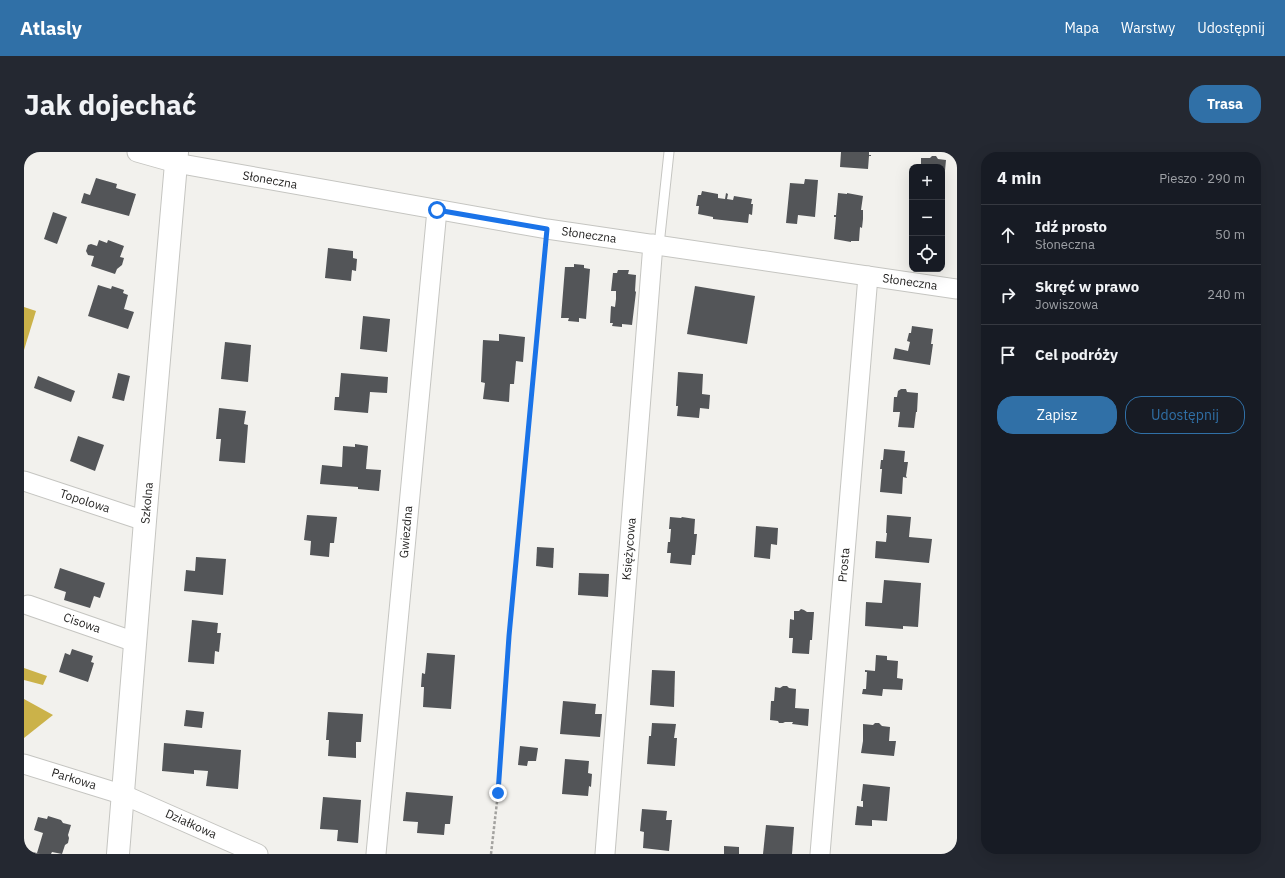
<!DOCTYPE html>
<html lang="pl">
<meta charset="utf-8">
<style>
body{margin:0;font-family:"IBM Plex Sans",sans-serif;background:#242831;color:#f1f3f6}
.controls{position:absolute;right:12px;top:12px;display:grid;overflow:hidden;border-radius:8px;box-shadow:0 4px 16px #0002}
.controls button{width:36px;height:36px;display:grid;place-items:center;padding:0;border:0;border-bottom:1px solid #363941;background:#171b24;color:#f1f3f6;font:20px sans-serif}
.stop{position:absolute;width:12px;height:12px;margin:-9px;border:3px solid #1a73e8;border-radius:50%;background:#fff}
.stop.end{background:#1a73e8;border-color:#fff;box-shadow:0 1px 4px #0008}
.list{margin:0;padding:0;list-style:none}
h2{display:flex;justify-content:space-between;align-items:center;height:52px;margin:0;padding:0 16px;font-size:17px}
h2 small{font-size:13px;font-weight:400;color:#9ea1a6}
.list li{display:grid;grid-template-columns:26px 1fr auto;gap:12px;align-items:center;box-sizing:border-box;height:60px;padding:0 16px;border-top:1px solid #363941}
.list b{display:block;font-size:15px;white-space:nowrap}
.list p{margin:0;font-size:13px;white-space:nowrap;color:#9ea1a6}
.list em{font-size:13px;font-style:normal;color:#9ea1a6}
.actions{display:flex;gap:8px;padding:12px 16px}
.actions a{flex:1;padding:9px 0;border:1px solid #3070a7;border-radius:16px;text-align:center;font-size:14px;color:#3070a7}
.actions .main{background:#3070a7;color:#fff}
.icon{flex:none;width:22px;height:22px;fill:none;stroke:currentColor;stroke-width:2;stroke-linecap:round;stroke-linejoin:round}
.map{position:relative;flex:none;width:933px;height:702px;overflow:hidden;border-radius:16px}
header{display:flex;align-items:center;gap:24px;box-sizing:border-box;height:56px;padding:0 20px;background:#3070a7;color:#fff}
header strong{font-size:19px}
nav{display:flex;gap:22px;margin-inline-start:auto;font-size:14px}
.intro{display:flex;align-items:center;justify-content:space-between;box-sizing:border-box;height:96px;padding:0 24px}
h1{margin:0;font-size:28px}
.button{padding:10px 18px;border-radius:16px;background:#3070a7;color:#fff;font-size:14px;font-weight:700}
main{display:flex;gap:24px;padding:0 24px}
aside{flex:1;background:#171b24;border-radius:16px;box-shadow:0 4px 16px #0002}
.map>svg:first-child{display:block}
.forest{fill:#cbb249}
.building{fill:#535558}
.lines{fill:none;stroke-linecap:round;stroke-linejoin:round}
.lane-casing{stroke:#c5c5c1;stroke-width:11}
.street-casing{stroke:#c5c5c1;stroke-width:21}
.secondary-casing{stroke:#c5c5c1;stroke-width:24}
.path{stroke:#a3a29f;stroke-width:2.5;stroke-dasharray:3 2;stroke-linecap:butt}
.lane{stroke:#fff;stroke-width:9}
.street{stroke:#fff;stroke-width:19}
.secondary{stroke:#fff;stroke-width:22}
.route{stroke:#1a73e8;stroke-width:5}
.labels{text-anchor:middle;stroke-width:4;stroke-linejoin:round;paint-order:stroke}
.street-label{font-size:12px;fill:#272625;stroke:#fff}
</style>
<header>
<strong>Atlasly</strong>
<nav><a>Mapa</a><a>Warstwy</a><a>Udostępnij</a></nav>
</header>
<div class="intro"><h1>Jak dojechać</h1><a class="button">Trasa</a></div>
<main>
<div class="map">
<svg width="933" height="702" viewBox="0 0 933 702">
<rect width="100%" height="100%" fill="#f2f1ed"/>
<!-- forest -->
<g class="forest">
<polygon points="0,155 12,159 0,198"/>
<polygon points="0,516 23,524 19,533 0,528"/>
<polygon points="0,547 29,563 0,586"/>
</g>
<!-- building -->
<g class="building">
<polygon points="817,0 845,0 845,3 847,3 847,4 845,4 844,17 816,15"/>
<polygon points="908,4 912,4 914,7 922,8 919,40 918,40 918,15 897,15 897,6 906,6"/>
<polygon points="72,26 93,32 92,36 112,42 105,64 57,51 60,41 66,43"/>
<polygon points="781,27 794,28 791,65 774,63 773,72 762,71 766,31 780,32"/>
<polygon points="678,39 694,42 694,46 701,47 702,41 704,42 703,47 709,48 710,44 728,47 727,52 729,52 728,63 725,62 724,71 689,67 689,65 674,62 675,54 672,54 674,43 677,43"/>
<polygon points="814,41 823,42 823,41 839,44 837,58 839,58 839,67 838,76 836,75 835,89 827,89 827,90 810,87 812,65 810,65 810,63 812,63"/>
<polygon points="29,60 43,65 33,92 20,87"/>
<polygon points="75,88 83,91 84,88 100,94 96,105 100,106 98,113 93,117 91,122 67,114 70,104 64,103 62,99 64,93 67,92 73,94"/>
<polygon points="304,96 329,99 329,106 333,107 332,119 328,118 327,129 301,126"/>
<polygon points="550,112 560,113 560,116 566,117 562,167 555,166 555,170 544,169 545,166 537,166 541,115 550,115"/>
<polygon points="594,118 605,118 604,122 612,123 611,139 612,140 608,173 598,172 598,175 588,174 589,171 586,171 587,154 591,155 592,147 592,139 587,139 589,121 593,121"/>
<polygon points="74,133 87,137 88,134 100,138 99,141 104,143 100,157 110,160 104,177 64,164"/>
<polygon points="671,134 731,144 723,192 663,182"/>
<polygon points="339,164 366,167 363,200 336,197"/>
<polygon points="888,174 909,177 907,192 909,192 906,213 869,207 871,196 884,199 886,190 883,189 885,181 887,181"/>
<polygon points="475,182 501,185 499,210 492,209 490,232 486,232 485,250 459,247 461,231 457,230 459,188 475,189"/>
<polygon points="201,190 227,193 224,230 197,227"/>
<polygon points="654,220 679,222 678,242 686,243 685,257 676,256 675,266 653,264 654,254 652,254"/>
<polygon points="94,221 106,224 100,249 88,246"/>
<polygon points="317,221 364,225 363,241 346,240 344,261 310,258 311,245 315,245"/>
<polygon points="14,224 51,239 47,250 10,236"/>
<polygon points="877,237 882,237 883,240 894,241 893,260 892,260 890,276 874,275 876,260 869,260 870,245 873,245 874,239"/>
<polygon points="195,256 222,259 220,272 224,273 221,311 195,309 197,287 192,287"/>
<polygon points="54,284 80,293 71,319 46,309"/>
<polygon points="331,292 344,294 342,317 357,318 355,339 334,337 334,335 296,332 298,313 318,315 319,294 331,295"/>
<polygon points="860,297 881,299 880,310 884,310 882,324 883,326 879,325 878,342 856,340 858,317 856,317 857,308 859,308"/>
<polygon points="283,363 313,365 310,391 306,391 305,405 286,403 287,389 280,388"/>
<polygon points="863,363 887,365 885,385 908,387 905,411 851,406 852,389 862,390 863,381 862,381"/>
<polygon points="646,365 657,366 658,365 671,367 670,382 673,382 671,403 668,403 667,413 646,411 647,401 643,401 644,390 646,390 647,377 645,377"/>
<polygon points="732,374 754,376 753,393 747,392 746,407 730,405"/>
<polygon points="513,395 530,396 529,416 512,414"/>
<polygon points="172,405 202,407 199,443 160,439 162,418 171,419"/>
<polygon points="36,416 81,431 76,446 70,444 66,456 40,448 42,440 30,436"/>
<polygon points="555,421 585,422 584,445 554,443"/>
<polygon points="860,428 897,431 894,475 879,474 879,477 841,474 842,450 858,451"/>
<polygon points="777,457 780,458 783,460 790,460 788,488 786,488 785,502 768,501 769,486 765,486 766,467 770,468 770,459 775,459"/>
<polygon points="168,468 194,471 193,481 197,481 195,500 191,499 190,512 164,510"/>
<polygon points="48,497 69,504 67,510 70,511 64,530 35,520 41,501 46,503"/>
<polygon points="403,501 431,503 427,557 399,555 400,535 397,535 398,521 401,522"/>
<polygon points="852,503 863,504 863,508 874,509 873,526 879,527 878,538 859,537 858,544 838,542 839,537 842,537 843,520 841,520 841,518 851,519"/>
<polygon points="628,518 651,519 650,555 626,553"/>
<polygon points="759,534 763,534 765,536 772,537 771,556 785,557 784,574 768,572 769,570 761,570 759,571 755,571 754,569 746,568 747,549 750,549 751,535 756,536"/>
<polygon points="539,549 572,552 571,562 578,562 576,585 536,582"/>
<polygon points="162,558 180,560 178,576 160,574"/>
<polygon points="304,560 339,562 337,590 332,590 332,606 304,604 305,588 302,588"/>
<polygon points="628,571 652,572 650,586 653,586 651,614 623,612 625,584 627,584"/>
<polygon points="851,571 855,571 858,574 866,575 865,589 872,589 870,604 837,601 839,589 839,572 849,573"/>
<polygon points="140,591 217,598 214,637 182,634 184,619 170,618 170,622 138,619"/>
<polygon points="496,594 514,596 512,609 504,609 503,614 494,613"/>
<polygon points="541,607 565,609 564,621 568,622 567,635 565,634 564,644 538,642"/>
<polygon points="839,632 866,635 863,669 848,668 848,674 831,673 833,654 839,655 839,649 837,649"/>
<polygon points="382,640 429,644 426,672 421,672 420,683 393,681 394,670 379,669"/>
<polygon points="299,645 337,648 334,691 313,689 314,678 296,677"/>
<polygon points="618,657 643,659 642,668 648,668 645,699 619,696 620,680 616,679"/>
<polygon points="24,664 37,668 39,671 47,673 44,683 45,686 44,691 41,693 38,702 28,700 27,702 7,702 8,700 13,701 19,681 10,678 14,665 23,667"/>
<polygon points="742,673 770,675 768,702 739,702"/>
<polygon points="700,694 715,695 715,702 700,702"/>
</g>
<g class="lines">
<!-- lane casing -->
<g class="lane-casing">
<polyline id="lane" points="635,93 645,0"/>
</g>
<!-- street casing -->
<g class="street-casing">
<g id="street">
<polyline points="113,0 152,11 523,77 933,137"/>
<polyline points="0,329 121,369"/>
<polyline points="4,453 111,490"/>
<polyline points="0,612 100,643 234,702"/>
<polyline points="352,702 413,58"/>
<polyline points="581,702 629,92"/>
<polyline points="796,702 844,124"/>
</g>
</g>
<!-- secondary casing -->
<g class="secondary-casing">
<polyline id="secondary" points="94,702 121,369 153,0"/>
</g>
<!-- path -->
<polyline class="path" points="467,702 474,641 485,484 521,93"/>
<!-- lane -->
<use href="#lane" class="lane"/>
<!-- street -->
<use href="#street" class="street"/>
<!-- secondary -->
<use href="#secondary" class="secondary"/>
</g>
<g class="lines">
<!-- route -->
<polyline class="route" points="413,58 523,77 485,484 474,641"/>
</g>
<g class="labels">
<!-- street labels -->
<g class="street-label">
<text transform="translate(246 28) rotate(10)" y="4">Słoneczna</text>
<text transform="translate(565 83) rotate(8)" y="4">Słoneczna</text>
<text transform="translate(886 130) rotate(8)" y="4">Słoneczna</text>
<text transform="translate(61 349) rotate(18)" y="4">Topolowa</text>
<text transform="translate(123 351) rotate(-85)" y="4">Szkolna</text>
<text transform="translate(382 380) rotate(-85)" y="4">Gwiezdna</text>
<text transform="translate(605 397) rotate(-85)" y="4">Księżycowa</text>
<text transform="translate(820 413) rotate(-85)" y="4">Prosta</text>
<text transform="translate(58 471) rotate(19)" y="4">Cisowa</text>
<text transform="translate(50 627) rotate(17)" y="4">Parkowa</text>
<text transform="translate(167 672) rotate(24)" y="4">Działkowa</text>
</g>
</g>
</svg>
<div class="controls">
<button>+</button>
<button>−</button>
<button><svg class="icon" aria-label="locate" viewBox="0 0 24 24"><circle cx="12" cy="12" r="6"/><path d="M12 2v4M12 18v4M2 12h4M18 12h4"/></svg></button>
</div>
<div class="stop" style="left:413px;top:58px"></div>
<div class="stop end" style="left:474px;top:641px"></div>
</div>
<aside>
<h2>4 min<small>Pieszo · 290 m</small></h2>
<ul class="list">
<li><svg class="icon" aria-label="ahead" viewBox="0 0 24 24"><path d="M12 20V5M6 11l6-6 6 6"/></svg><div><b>Idź prosto</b><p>Słoneczna</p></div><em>50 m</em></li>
<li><svg class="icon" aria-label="right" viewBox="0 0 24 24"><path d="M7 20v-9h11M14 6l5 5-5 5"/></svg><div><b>Skręć w prawo</b><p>Jowiszowa</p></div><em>240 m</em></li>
<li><svg class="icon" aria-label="arrive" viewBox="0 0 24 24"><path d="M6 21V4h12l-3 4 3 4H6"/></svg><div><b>Cel podróży</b></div></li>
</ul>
<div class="actions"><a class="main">Zapisz</a><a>Udostępnij</a></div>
</aside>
</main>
